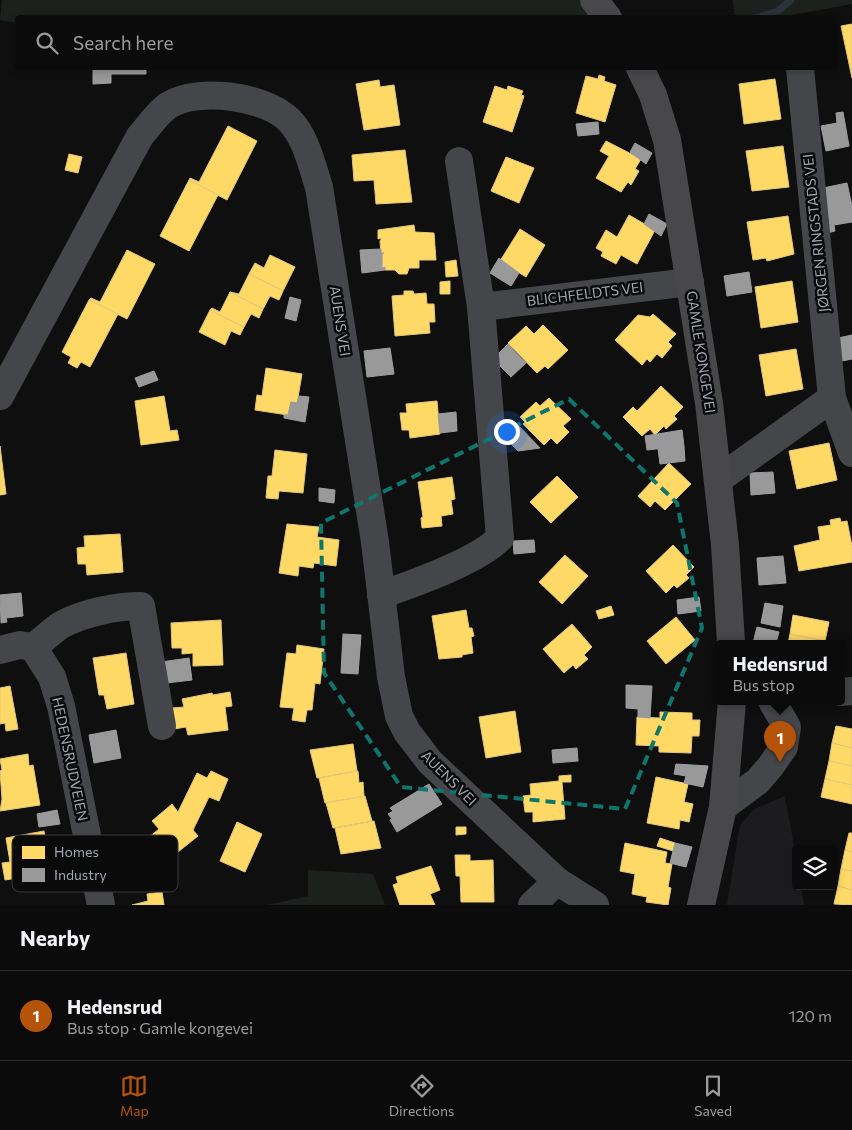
<!DOCTYPE html>
<meta charset="utf-8">
<style>
body{margin:0;font-family:Commissioner,sans-serif;background:#19191a;color:#f1f3f6}
.controls{position:absolute;right:15px;bottom:15px;display:grid;overflow:hidden;border-radius:5px;box-shadow:0 2px 8px #0003}
.controls button{width:45px;height:45px;display:grid;place-items:center;padding:0;border:0;border-bottom:1px solid #2b2b2d;background:#0b0b0c;color:#f1f3f6;font:25px sans-serif}
.you{position:absolute;left:506px;top:431px;width:18px;height:18px;margin:-12px;border:4px solid #fff;border-radius:50%;background:#1a73e8;box-shadow:0 0 0 8px #1a73e833}
.badge{display:grid;place-items:center;width:32px;height:32px;border-radius:50%;background:#b45309;color:#fff;font-size:16px;font-weight:700}
.pin{position:absolute;translate:-50% -41px;filter:drop-shadow(0 1px 2px #0008)}
.pin::after{content:'';position:absolute;top:26px;width:18px;height:15px;background:inherit;clip-path:polygon(0 0,100% 0,50% 100%)}
.popup{position:absolute;left:715px;top:640px;width:130px;height:65px;box-sizing:border-box;display:grid;place-content:center;border-radius:5px;background:#0b0b0c;filter:drop-shadow(0 1px 4px #0005);font-size:16px;white-space:nowrap;color:#9a9b9d}
.popup b{font-size:19px;color:#f1f3f6}
.popup::after{content:'';position:absolute;left:50%;top:100%;margin-left:-10px;border:10px solid transparent;border-top-color:#0b0b0c}
.list{margin:0;padding:0;list-style:none}
h2{display:flex;justify-content:space-between;align-items:center;height:65px;margin:0;padding:0 20px;font-size:21px}
h2 small{font-size:16px;font-weight:400;color:#9a9b9d}
.list li{display:grid;grid-template-columns:32px 1fr auto;gap:15px;align-items:center;box-sizing:border-box;height:90px;padding:0 20px;border-top:1px solid #2b2b2d}
.list b{display:block;font-size:19px;white-space:nowrap}
.list p{margin:0;font-size:16px;white-space:nowrap;color:#9a9b9d}
.list em{font-size:16px;font-style:normal;color:#9a9b9d}
.icon{flex:none;width:28px;height:28px;fill:none;stroke:currentColor;stroke-width:2;stroke-linecap:round;stroke-linejoin:round}
.map{position:relative;flex:none;width:852px;height:905px;overflow:hidden}
.search{position:absolute;background:#0b0b0c;box-shadow:0 2px 8px #0003;left:15px;right:15px;top:15px;height:55px;display:flex;align-items:center;gap:12px;box-sizing:border-box;padding:0 18px;border-radius:5px;color:#9a9b9d;font-size:19px}
.sheet{height:155px;background:#0b0b0c}
nav{display:flex;justify-content:space-around;align-items:center;box-sizing:border-box;height:70px;border-top:1px solid #2b2b2d;background:#0b0b0c;font-size:14px;color:#9a9b9d}
nav a{display:grid;justify-items:center;gap:2px}
nav .on{color:#b45309}
.map>svg:first-child{display:block}
.built{fill:#1c1c1e}
.green{fill:#1c211d}
.homes{fill:#ffd966;stroke:#e3c97c}
.industry{fill:#999;stroke:#9b9da0}
.lines{fill:none;stroke-linecap:round;stroke-linejoin:round}
.stream{stroke:#2b3238;stroke-width:7}
.minor{stroke:#454649;stroke-width:28}
.major{stroke:#48484b;stroke-width:28}
.marked{fill:none;stroke:#0f766e;stroke-width:4;stroke-dasharray:10 6;stroke-linejoin:round}
.labels{text-anchor:middle;stroke-width:5;stroke-linejoin:round;paint-order:stroke}
.street-label{font-size:14px;fill:#a1a5b0;stroke:#0a0a0b}
.key{fill:#0a0a0b;stroke:#37383d;stroke-width:1}
.key-label{font-size:14px;fill:#a1a5b0}
</style>
<div class="map">
<svg width="852" height="905" viewBox="0 0 852 905">
<rect width="100%" height="100%" fill="#0f0f10"/>
<!-- built -->
<polygon class="built" points="785,796 796,857 796,886 801,886 804,905 727,905 740,825 754,809"/>
<!-- green -->
<g class="green">
<polygon points="2,0 584,0 595,17 18,18 17,23 0,20"/>
<polygon points="733,0 852,0 852,4 781,17 735,18"/>
<polygon points="308,870 373,874 385,905 267,905 308,896"/>
</g>
<!-- homes -->
<g class="homes">
<polygon points="852,24 852,78 841,26"/>
<polygon points="599,75 605,77 604,81 616,85 605,122 576,113 586,76 598,79"/>
<polygon points="775,79 781,119 744,124 739,84"/>
<polygon points="379,80 380,87 394,85 400,125 364,130 356,84"/>
<polygon points="495,86 507,90 508,86 523,91 521,95 524,96 512,132 483,122"/>
<polygon points="228,126 257,141 227,200 189,180 190,178 199,182"/>
<polygon points="606,141 641,159 635,169 639,171 631,185 628,182 621,192 596,178 609,156 600,151"/>
<polygon points="783,146 789,187 752,191 746,151"/>
<polygon points="405,150 412,202 376,204 374,180 354,181 352,155"/>
<polygon points="69,154 82,157 78,173 65,170"/>
<polygon points="506,157 534,168 519,203 491,191"/>
<polygon points="189,180 218,195 189,251 160,236"/>
<polygon points="629,215 655,230 637,264 621,255 616,264 601,256 603,252 596,248 606,230 617,237"/>
<polygon points="788,216 794,254 767,261 766,258 753,260 747,222"/>
<polygon points="414,225 415,232 434,233 436,260 419,260 419,268 409,268 407,274 399,274 395,270 385,270 385,267 382,268 382,255 384,253 381,253 380,241 382,238 378,239 378,230"/>
<polygon points="520,229 545,245 526,277 500,261"/>
<polygon points="127,250 155,264 127,319 89,300 91,298 100,302"/>
<polygon points="270,255 295,267 283,291 249,274 255,263 264,268"/>
<polygon points="456,260 458,276 446,277 445,262"/>
<polygon points="249,274 283,291 279,300 270,296 263,309 230,292 239,294"/>
<polygon points="450,281 450,294 440,294 440,282"/>
<polygon points="792,281 798,322 761,328 755,287"/>
<polygon points="404,291 413,291 414,294 426,293 427,304 434,304 435,322 429,322 430,333 395,336 392,296 404,295"/>
<polygon points="230,292 263,309 259,318 251,314 244,327 210,310 212,308 220,312"/>
<polygon points="89,300 118,314 90,367 81,362 77,368 68,363 71,357 62,352"/>
<polygon points="210,310 244,327 240,335 231,331 225,345 199,332"/>
<polygon points="653,314 676,334 668,342 672,346 662,358 657,354 650,362 647,359 642,365 615,340 638,315 650,317"/>
<polygon points="543,325 568,350 548,369 545,366 537,373 508,343 526,326 534,334"/>
<polygon points="796,349 803,389 766,396 759,355"/>
<polygon points="266,368 302,374 297,403 291,402 288,415 255,410 257,395 262,396"/>
<polygon points="661,386 683,407 674,416 677,419 666,429 664,426 655,435 650,429 642,436 623,417 633,407 637,411"/>
<polygon points="164,396 170,431 177,430 179,440 141,445 135,401"/>
<polygon points="549,398 571,419 563,426 569,432 557,444 551,438 544,445 523,424 525,422 520,417 536,402 540,406"/>
<polygon points="437,401 440,434 410,438 409,430 402,430 400,413 407,413 406,404"/>
<polygon points="829,443 837,480 797,489 789,451"/>
<polygon points="0,446 6,494 0,495"/>
<polygon points="275,450 307,454 303,493 279,491 278,499 266,498 268,476 272,476"/>
<polygon points="669,463 691,484 665,510 655,501 650,507 638,496"/>
<polygon points="557,476 578,497 551,523 530,502"/>
<polygon points="452,477 455,499 451,500 453,514 441,516 442,526 422,528 421,518 423,517 418,482"/>
<polygon points="840,518 841,522 847,521 852,546 852,562 799,571 794,546 820,540 818,527 831,525 830,520"/>
<polygon points="287,524 319,527 317,537 339,540 336,566 314,563 313,568 299,566 298,576 279,573"/>
<polygon points="120,534 123,572 87,575 86,564 78,564 77,548 85,547 84,536"/>
<polygon points="673,545 694,567 686,575 689,578 677,588 674,585 666,593 646,571"/>
<polygon points="565,555 588,576 562,604 539,582"/>
<polygon points="611,606 614,615 599,619 596,611"/>
<polygon points="466,610 469,628 472,628 474,636 471,637 473,653 462,655 462,657 439,659 432,616"/>
<polygon points="793,615 829,622 825,641 790,634"/>
<polygon points="676,617 695,640 666,664 647,641"/>
<polygon points="221,620 223,665 193,666 193,653 182,654 182,648 172,648 171,623"/>
<polygon points="572,624 592,647 584,655 588,659 576,669 573,665 564,673 543,649"/>
<polygon points="790,634 825,641 824,643 788,643"/>
<polygon points="297,645 324,649 320,684 315,683 312,710 307,710 305,722 292,720 294,708 280,707 287,653 296,654"/>
<polygon points="126,653 134,704 107,709 104,695 99,695 93,658"/>
<polygon points="10,686 18,729 6,731 5,723 0,724 0,688"/>
<polygon points="230,692 232,706 225,707 228,730 188,735 186,727 168,730 172,708 184,707 182,699 212,693 213,695"/>
<polygon points="515,711 521,752 486,758 479,717"/>
<polygon points="660,712 692,713 692,720 700,720 699,736 692,736 691,753 659,752 659,746 636,745 637,717 660,718"/>
<polygon points="836,726 852,729 852,748 832,743"/>
<polygon points="832,743 852,748 852,766 829,761"/>
<polygon points="353,744 357,771 317,778 310,750"/>
<polygon points="28,754 29,766 33,765 40,805 0,811 2,799 0,771 2,770 0,759"/>
<polygon points="829,761 852,766 852,785 825,779"/>
<polygon points="211,771 228,779 219,801 209,797 193,830 198,836 178,852 172,844 155,858 142,843 159,829 152,821 172,804 178,812 197,773 207,778"/>
<polygon points="358,771 359,783 363,782 364,796 325,803 319,778"/>
<polygon points="571,775 571,782 562,782 565,819 533,822 533,812 525,812 523,796 531,795 530,784 559,781 559,776"/>
<polygon points="656,777 688,784 684,802 693,804 689,822 680,820 679,829 647,823"/>
<polygon points="825,779 852,785 852,804 821,797"/>
<polygon points="365,796 372,821 333,828 326,803"/>
<polygon points="374,821 381,848 341,854 335,828"/>
<polygon points="237,822 262,834 245,872 220,861"/>
<polygon points="456,827 466,827 466,834 456,835"/>
<polygon points="44,831 50,873 5,880 2,863 10,862 6,838"/>
<polygon points="849,833 852,833 852,852 845,850"/>
<polygon points="660,838 675,843 673,851 657,846"/>
<polygon points="625,843 667,852 665,863 672,864 668,887 671,888 668,905 646,902 647,897 632,894 635,874 620,871"/>
<polygon points="845,850 852,852 852,871 841,869"/>
<polygon points="455,855 470,855 470,861 493,860 494,902 461,902 460,876 456,876"/>
<polygon points="431,866 440,890 430,894 435,905 400,905 393,885 398,883 396,877"/>
<polygon points="841,869 852,871 852,890 838,886"/>
<polygon points="838,886 852,890 852,905 834,904"/>
<polygon points="162,892 164,905 132,905 148,901 147,894"/>
</g>
<!-- industry -->
<g class="industry">
<polygon points="93,68 146,68 146,74 111,74 111,83 93,84"/>
<polygon points="843,112 849,146 826,151 821,126 837,123 836,113"/>
<polygon points="598,122 599,134 578,136 576,124"/>
<polygon points="635,143 652,153 646,164 630,152"/>
<polygon points="847,183 852,206 852,222 834,225 835,231 827,233 826,227 830,226 823,188"/>
<polygon points="649,214 667,224 661,236 644,224"/>
<polygon points="381,249 381,253 384,253 382,255 382,268 385,267 385,270 362,273 360,250"/>
<polygon points="499,258 519,273 511,286 490,273"/>
<polygon points="749,272 752,292 727,296 724,276"/>
<polygon points="290,297 301,300 296,321 285,318"/>
<polygon points="852,335 852,359 842,361 838,338"/>
<polygon points="508,344 526,363 511,377 493,359"/>
<polygon points="390,348 394,374 367,377 364,351"/>
<polygon points="154,371 158,380 139,387 135,378"/>
<polygon points="299,396 309,397 305,422 284,418 284,415 288,415 291,402 297,403"/>
<polygon points="456,412 457,431 440,433 438,414"/>
<polygon points="518,425 540,448 518,451 505,438"/>
<polygon points="682,430 684,446 647,450 645,436"/>
<polygon points="680,446 684,446 685,461 660,464 658,449"/>
<polygon points="773,472 775,493 751,495 750,473"/>
<polygon points="319,488 335,490 334,503 319,501"/>
<polygon points="534,540 535,552 514,554 513,541"/>
<polygon points="783,556 786,583 759,585 757,558"/>
<polygon points="21,593 23,616 6,618 7,622 1,623 0,595"/>
<polygon points="699,597 701,611 678,614 677,600"/>
<polygon points="765,603 783,606 780,627 761,623"/>
<polygon points="757,627 779,632 776,643 753,643"/>
<polygon points="343,634 361,635 358,674 341,673"/>
<polygon points="189,658 192,680 158,684 154,663"/>
<polygon points="626,685 652,686 650,718 638,717 638,709 626,708"/>
<polygon points="116,730 121,758 94,763 89,735"/>
<polygon points="577,748 578,761 553,763 552,750"/>
<polygon points="676,764 708,766 703,787 684,783 686,776 674,774"/>
<polygon points="429,784 442,804 397,832 390,820 392,819 388,814 393,811 390,808"/>
<polygon points="57,810 60,824 39,827 37,814"/>
<polygon points="675,843 692,847 686,867 670,863"/>
</g>
<g class="lines">
<!-- stream -->
<polyline class="stream" points="755,18 778,11 791,0"/>
<!-- minor -->
<g class="minor">
<polyline points="481,307 690,282"/>
<path d="M 0,396 L 140,136 C 149,126 159,111 169,105 C 199,87 265,96 289,120 C 306,137 312,166 319,187 L 375,542 L 391,677 L 399,716 L 407,732 L 430,762 L 557,881 L 595,905"/>
<polyline points="832,398 852,453"/>
<polyline points="719,479 832,398 800,68"/>
<path d="M 381,595 C 413,584 478,561 500,538 L 481,307 L 459,161"/>
<polyline points="33,647 52,677 61,706 101,905"/>
<path d="M 33,647 C 43,640 52,631 61,625 C 83,613 116,606 141,606 L 162,726"/>
<polyline points="0,650 20,645 33,647"/>
<polyline points="841,692 852,691"/>
<polyline points="723,807 758,781 770,767 784,747 787,727 772,701"/>
<polyline points="532,905 557,881"/>
</g>
<!-- major -->
<g class="major">
<polyline points="594,0 608,18"/>
<polyline points="640,68 653,95 667,140 709,403 725,545 731,643"/>
<polyline points="701,905 723,807 732,701"/>
</g>
</g>
<!-- marked area -->
<path class="marked" d="M 569,399 L 677,503 L 702,628 L 625,809 L 401,787 L 324,673 L 321,523 Z"/>
<g class="labels">
<!-- street labels -->
<g class="street-label">
<text transform="translate(816 233) rotate(-96)" y="5">JØRGEN RINGSTADS VEI</text>
<text transform="translate(585 294) rotate(-7)" y="5">BLICHFELDTS VEI</text>
<text transform="translate(340 321) rotate(81)" y="5">AUENS VEI</text>
<text transform="translate(701 352) rotate(81)" y="5">GAMLE KONGEVEI</text>
<text transform="translate(70 759) rotate(78)" y="5">HEDENSRUDVEIEN</text>
<text transform="translate(449 778) rotate(45)" y="5">AUENS VEI</text>
</g>
</g>
<!-- legend -->
<rect x="12" y="835" width="166" height="57" rx="8" class="key"/>
<rect x="22" y="846" width="23" height="13" fill="#ffd966"/>
<rect x="22" y="868" width="23" height="14" fill="#999"/>
<g class="key-label">
<text x="54" y="857">Homes</text>
<text x="54" y="880">Industry</text>
</g>
</svg>
<div class="controls">
<button><svg class="icon" aria-label="layers" viewBox="0 0 24 24"><path d="M12 4l9 5-9 5-9-5zM3 14l9 5 9-5"/></svg></button>
</div>
<div class="you"></div>
<div class="pin badge" style="left:780px;top:762px">1</div>
<div class="popup"><b>Hedensrud</b>Bus stop</div>
<div class="search"><svg class="icon" aria-label="search" viewBox="0 0 24 24"><circle cx="10" cy="10" r="6"/><path d="M15 15l6 6"/></svg>Search here</div>
</div>
<section class="sheet">
<h2>Nearby<small></small></h2>
<ul class="list">
<li><span class="badge">1</span><div><b>Hedensrud</b><p>Bus stop · Gamle kongevei</p></div><em>120 m</em></li>
</ul>
</section>
<nav>
<a class="on"><svg class="icon" aria-label="map" viewBox="0 0 24 24"><path d="M3 6l6-2 6 2 6-2v14l-6 2-6-2-6 2zM9 4v14M15 6v14"/></svg>Map</a>
<a><svg class="icon" aria-label="directions" viewBox="0 0 24 24"><path d="M12 3l9 9-9 9-9-9zM9 14v-3h6M13 9l2 2-2 2"/></svg>Directions</a>
<a><svg class="icon" aria-label="saved" viewBox="0 0 24 24"><path d="M7 4h10v16l-5-4-5 4z"/></svg>Saved</a>
</nav>
